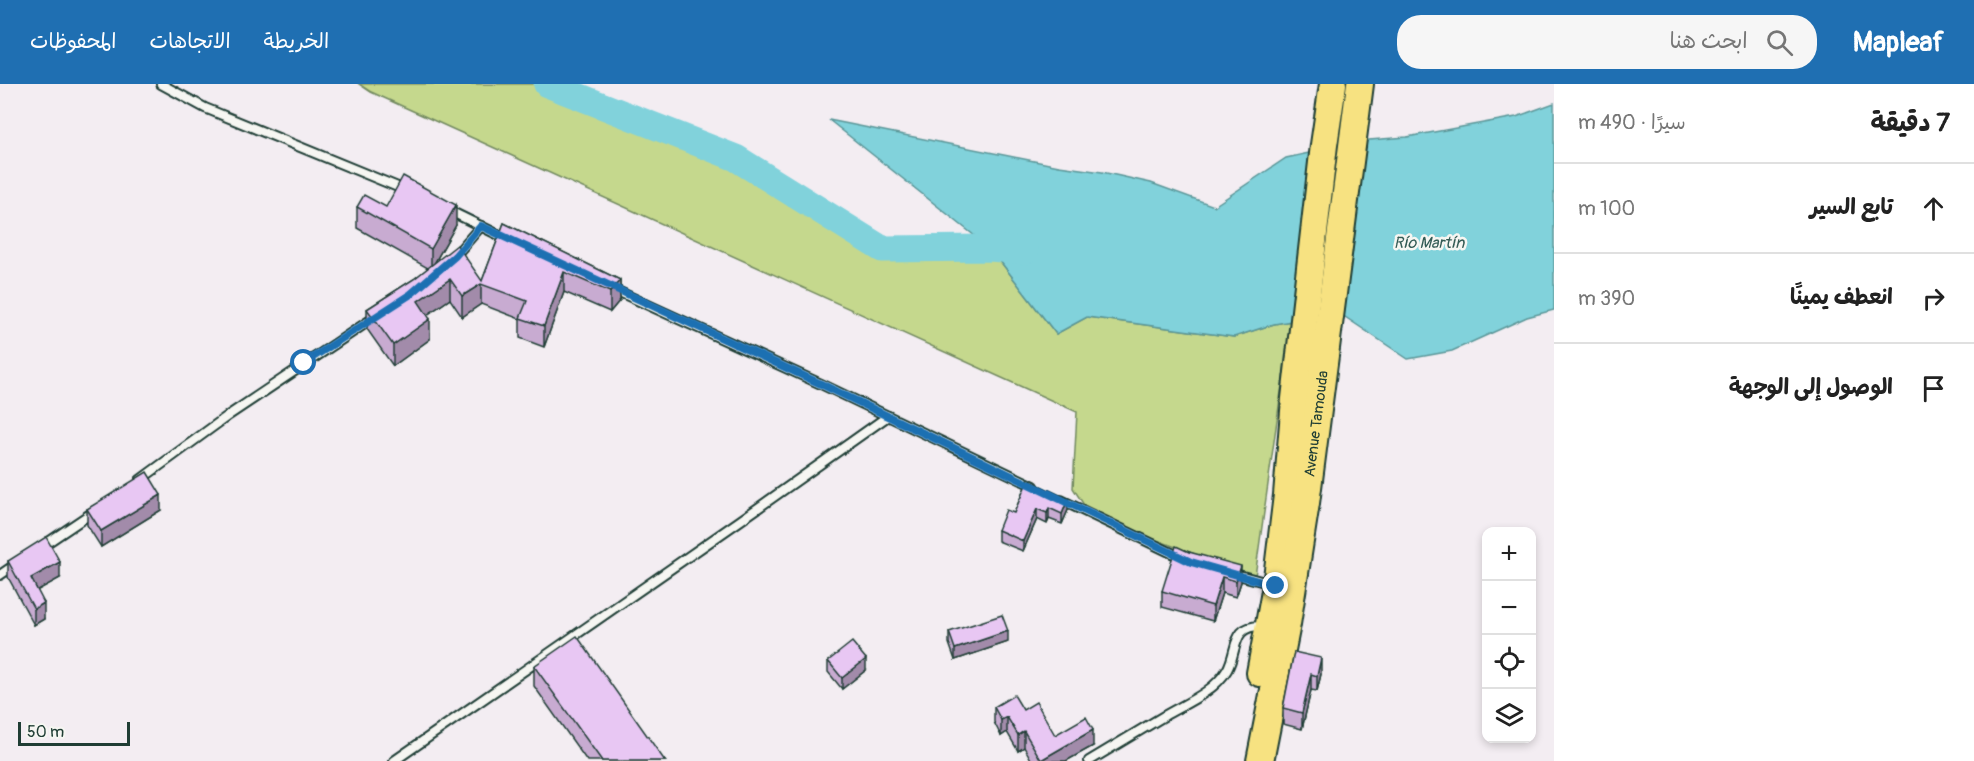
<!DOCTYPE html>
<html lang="ar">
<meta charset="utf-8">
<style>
body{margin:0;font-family:Pangolin,"Playpen Sans Arabic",sans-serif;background:#f6f6f6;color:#222;direction:rtl}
.controls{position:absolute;right:18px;bottom:18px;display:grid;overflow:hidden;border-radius:12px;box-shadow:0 3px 9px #0003}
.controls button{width:54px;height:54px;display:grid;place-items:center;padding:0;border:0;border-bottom:2px solid #e0e0e0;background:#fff;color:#222;font:30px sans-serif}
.scale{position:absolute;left:18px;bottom:15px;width:112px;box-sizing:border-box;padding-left:6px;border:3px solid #1f3d34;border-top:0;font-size:16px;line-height:21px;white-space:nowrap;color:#1f3d34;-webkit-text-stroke:4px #f6f6f2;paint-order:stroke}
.stop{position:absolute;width:18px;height:18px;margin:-14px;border:4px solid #1f6fb2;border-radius:50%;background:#fff}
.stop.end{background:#1f6fb2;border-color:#fff;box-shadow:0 2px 6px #0008}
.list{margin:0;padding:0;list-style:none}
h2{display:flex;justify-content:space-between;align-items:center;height:78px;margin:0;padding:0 24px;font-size:26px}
h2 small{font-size:20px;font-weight:400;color:#767676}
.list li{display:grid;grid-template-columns:39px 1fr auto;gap:18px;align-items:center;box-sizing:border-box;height:90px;padding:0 24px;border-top:2px solid #e0e0e0}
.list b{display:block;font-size:22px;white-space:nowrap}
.list em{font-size:20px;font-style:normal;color:#767676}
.icon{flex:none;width:33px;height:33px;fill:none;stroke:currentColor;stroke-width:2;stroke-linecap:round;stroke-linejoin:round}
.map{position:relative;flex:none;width:1554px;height:677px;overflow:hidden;direction:ltr}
header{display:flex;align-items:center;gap:36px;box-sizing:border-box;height:84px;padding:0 30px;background:#1f6fb2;color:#fff}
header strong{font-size:28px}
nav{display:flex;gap:33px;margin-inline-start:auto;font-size:21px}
.search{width:420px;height:54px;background:#f6f6f6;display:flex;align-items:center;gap:15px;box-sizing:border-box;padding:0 21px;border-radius:24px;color:#767676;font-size:22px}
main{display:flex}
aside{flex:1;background:#fff}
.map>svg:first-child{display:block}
.green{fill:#c5d88d;stroke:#728a60;stroke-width:1.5}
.water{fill:#81d2db;stroke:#5a9698;stroke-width:1.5}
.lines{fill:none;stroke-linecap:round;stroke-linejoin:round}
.river{stroke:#81d2db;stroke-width:27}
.service-casing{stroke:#1f3d34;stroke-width:12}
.trunk-casing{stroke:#1f3d34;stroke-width:30}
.service{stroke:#f6f6f2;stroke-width:8}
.trunk{stroke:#f7e281;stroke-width:26}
.wall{fill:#c8abd1;stroke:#1f3d34;stroke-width:1.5}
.shaded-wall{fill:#a28baa;stroke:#1f3d34;stroke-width:1.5}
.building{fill:#e8c7f3;stroke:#1f3d34;stroke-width:1.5}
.route{stroke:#1f6fb2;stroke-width:8}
.labels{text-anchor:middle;stroke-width:5;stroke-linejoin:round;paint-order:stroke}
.street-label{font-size:15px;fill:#1f3d34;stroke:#f6f6f2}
.water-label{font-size:16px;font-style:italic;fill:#335b55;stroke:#f6f6f2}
</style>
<header>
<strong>Mapleaf</strong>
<div class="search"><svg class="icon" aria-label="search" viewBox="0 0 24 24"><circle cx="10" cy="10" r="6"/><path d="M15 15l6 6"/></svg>ابحث هنا</div>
<nav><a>الخريطة</a><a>الاتجاهات</a><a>المحفوظات</a></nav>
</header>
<main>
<aside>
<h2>7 دقيقة<small>سيرًا · 490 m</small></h2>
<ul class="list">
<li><svg class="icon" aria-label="ahead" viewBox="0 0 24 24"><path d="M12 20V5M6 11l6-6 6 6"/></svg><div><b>تابع السير</b></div><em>100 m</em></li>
<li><svg class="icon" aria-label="right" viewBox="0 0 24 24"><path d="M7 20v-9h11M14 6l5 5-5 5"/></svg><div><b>انعطف يمينًا</b></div><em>390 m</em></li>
<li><svg class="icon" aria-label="arrive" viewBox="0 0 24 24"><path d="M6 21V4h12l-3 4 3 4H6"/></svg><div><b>الوصول إلى الوجهة</b></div></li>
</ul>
</aside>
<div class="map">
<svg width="1554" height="677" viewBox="0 0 1554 677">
<rect width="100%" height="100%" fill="#f3edf2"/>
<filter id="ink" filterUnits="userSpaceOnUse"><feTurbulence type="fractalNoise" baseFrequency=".0167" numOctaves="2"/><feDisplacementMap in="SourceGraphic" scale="12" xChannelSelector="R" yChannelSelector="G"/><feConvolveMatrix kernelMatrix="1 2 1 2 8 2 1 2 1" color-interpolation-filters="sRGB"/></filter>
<g filter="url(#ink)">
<!-- green -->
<polygon class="green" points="359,0 547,0 736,74 882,165 990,164 1056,250 1087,233 1234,253 1274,240 1291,237 1255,492 1091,432 1073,404 1077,328 371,8"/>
<!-- water -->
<polygon class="water" points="1554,19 1554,226 1527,233 1452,267 1408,275 1339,229 1274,240 1234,253 1087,233 1056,250 990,164 829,36 1059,82 1102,88 1151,99 1214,122 1286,74 1369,56 1407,53 1516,33"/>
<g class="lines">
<!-- river -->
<polyline class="river" points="547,0 736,74 882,165 990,164 1025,167"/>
<!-- service casing -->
<g class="service-casing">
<g id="service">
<polyline points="161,0 205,24 405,106"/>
<polyline points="448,126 507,155"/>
<polyline points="453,174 481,142"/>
<polyline points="613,205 821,300 1034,402"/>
<polyline points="140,396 229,331 375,233"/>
<polyline points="1061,416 1180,473"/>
<polyline points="41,463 96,426"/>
<polyline points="1231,489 1272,500"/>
<polyline points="0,491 16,480"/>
<polyline points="394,677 741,436 888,332"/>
<path d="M 1089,677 C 1114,662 1139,647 1164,632 C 1186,619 1214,608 1227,586 C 1239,565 1230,541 1263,542"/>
</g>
</g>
<!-- trunk casing -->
<g class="trunk-casing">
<g id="trunk">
<polyline points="1260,589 1276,502 1287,411 1295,315 1324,61 1333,0"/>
<path id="s1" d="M 1260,677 L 1287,540 L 1306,419 L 1360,0"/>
</g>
</g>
<!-- service -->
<use href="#service" class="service"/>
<!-- trunk -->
<use href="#trunk" class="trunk"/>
</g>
<!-- wall -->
<g class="wall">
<polygon points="357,123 386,123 456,141 435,178 482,197 504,139 620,196 620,216 610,228 564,208 544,263 520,254 520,235 481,220 462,233 450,215 427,231 430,255 393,282 367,245 367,225 414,195 428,184 357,144"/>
<polygon points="1028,396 1068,426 1062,440 1049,435 1047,440 1037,435 1023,467 998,457 998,446 1014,429"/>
<polygon points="87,425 161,426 101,463 87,441"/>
<polygon points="1189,468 1241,498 1236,513 1222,509 1213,537 1162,523 1162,507"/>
<polygon points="8,477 60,494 37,506 44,535 34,541 8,493"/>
<polygon points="949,548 1008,558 955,576 949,559"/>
<polygon points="1294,568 1321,590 1317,607 1311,606 1302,645 1283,640 1283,624"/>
<polygon points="828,577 866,586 842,605 828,588"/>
<polygon points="534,582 665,677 587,677 534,602"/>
<polygon points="994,623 1023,626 1055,651 1093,662 1066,677 1032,677 1024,663 1018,667 1007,648 1001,652 994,638"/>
</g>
<!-- shaded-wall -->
<g class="shaded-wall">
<polygon points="456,121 456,141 431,185 431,165"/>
<polygon points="564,188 564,208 544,263 544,242"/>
<polygon points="450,195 450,215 418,237 418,217"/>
<polygon points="620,196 620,216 610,228 610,208"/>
<polygon points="481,200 481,220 462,233 462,212"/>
<polygon points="430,235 430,255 393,282 393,261"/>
<polygon points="161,411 161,426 101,463 101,447"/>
<polygon points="1068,415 1068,426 1062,440 1062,430"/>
<polygon points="1049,424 1049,435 1047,440 1047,429"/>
<polygon points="1037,425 1037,435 1023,467 1023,457"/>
<polygon points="60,478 60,494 31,510 31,494"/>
<polygon points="1241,482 1241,498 1236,513 1236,497"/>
<polygon points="1222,493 1222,509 1213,537 1213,522"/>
<polygon points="44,519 44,535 34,541 34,525"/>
<polygon points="1008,547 1008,558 955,576 955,565"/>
<polygon points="1321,574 1321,590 1317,607 1317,592"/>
<polygon points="866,575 866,586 842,605 842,594"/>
<polygon points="1311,590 1311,606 1302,645 1302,629"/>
<polygon points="1007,633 1007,648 1001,652 1001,636"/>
<polygon points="1093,646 1093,662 1066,677 1041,677 1041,676"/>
<polygon points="1024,647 1024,663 1018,667 1018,651"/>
</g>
<!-- building -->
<g class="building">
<polygon points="403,92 456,121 431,165 357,123 364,111 386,123"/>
<polygon points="504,139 620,196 610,208 564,188 544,242 520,234 527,217 481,200 462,212 450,195 418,217 430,235 393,261 367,225 414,195 457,161 482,197"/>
<polygon points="147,388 161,411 101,447 87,425"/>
<polygon points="1028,396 1068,415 1062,430 1049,424 1047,429 1037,425 1023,457 998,446 1006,426 1014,429"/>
<polygon points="46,453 60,478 31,494 44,519 34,525 8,477"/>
<polygon points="1176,462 1189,468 1241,482 1236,497 1222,493 1213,522 1162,507"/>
<polygon points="1002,531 1008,547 955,565 949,548"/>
<polygon points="577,552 665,677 602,677 534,582"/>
<polygon points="852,558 866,575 842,594 828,577"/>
<polygon points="1294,568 1321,574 1317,592 1311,590 1302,629 1283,624"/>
<polygon points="1014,611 1023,626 1036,618 1055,651 1086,633 1093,646 1041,676 1024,647 1018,651 1007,633 1001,636 994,623"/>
</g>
</g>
<g class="lines" filter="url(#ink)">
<!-- route -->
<polyline class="route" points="304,279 411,210 455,172 481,142 821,300 1191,478 1276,502"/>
</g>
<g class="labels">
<!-- street labels -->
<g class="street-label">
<text dy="5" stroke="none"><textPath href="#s1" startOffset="342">Avenue Tamouda</textPath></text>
</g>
<!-- water labels -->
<g class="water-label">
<text x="1429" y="164">Río Martín</text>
</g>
</g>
</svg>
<div class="controls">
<button>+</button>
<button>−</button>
<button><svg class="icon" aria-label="locate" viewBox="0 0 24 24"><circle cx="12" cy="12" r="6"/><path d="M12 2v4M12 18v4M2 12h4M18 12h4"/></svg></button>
<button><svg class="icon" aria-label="layers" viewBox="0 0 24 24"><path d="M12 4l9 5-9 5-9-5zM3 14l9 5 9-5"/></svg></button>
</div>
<div class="scale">50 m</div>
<div class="stop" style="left:304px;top:279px"></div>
<div class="stop end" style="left:1276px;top:502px"></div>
</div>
</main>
